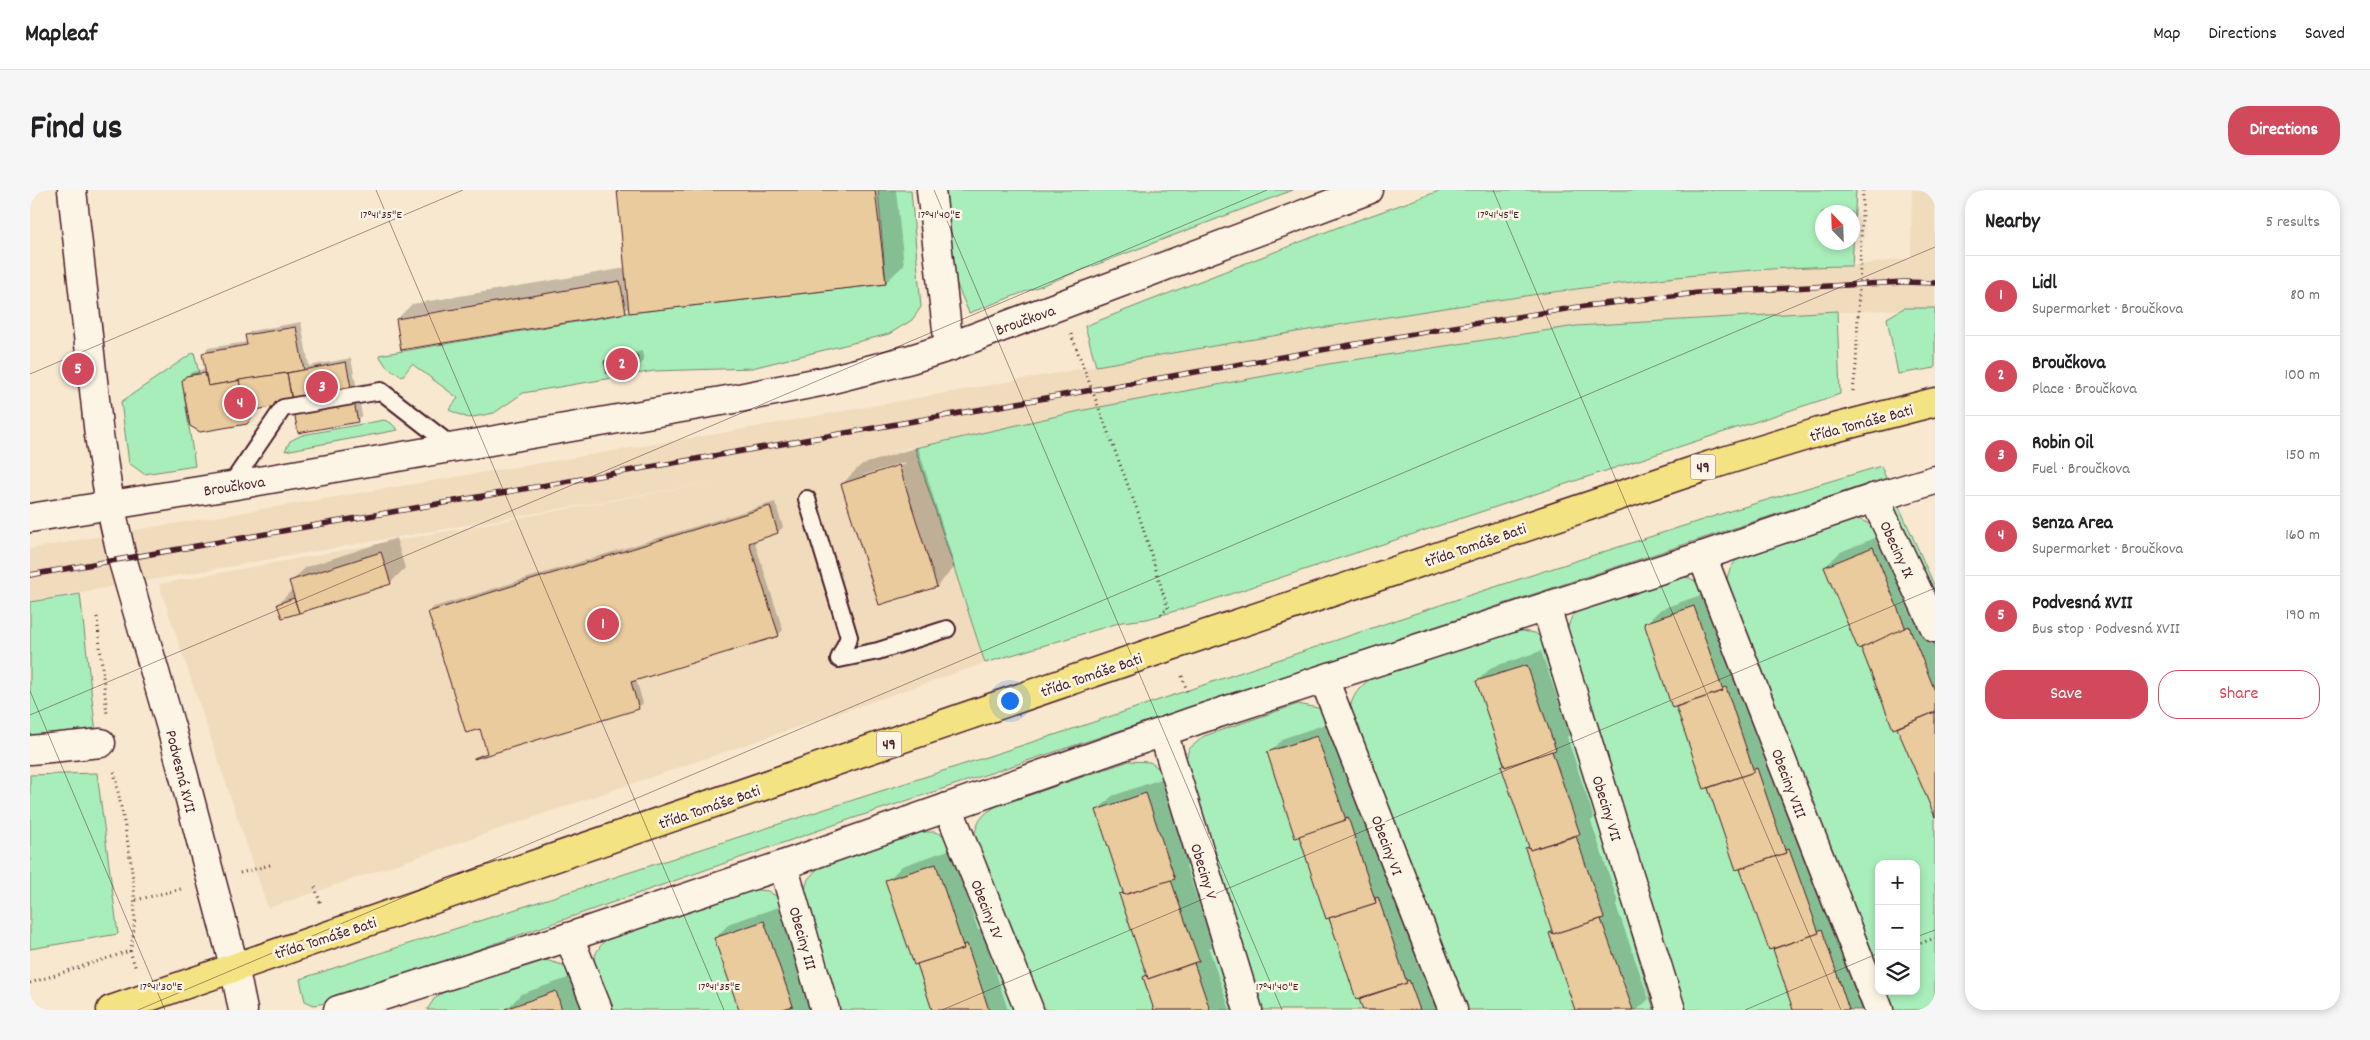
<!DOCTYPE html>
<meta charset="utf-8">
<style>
body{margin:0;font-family:Dekko,sans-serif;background:#f6f6f6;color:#202124}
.controls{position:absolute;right:15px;bottom:15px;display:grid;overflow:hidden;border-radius:10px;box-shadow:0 2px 8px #0003}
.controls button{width:45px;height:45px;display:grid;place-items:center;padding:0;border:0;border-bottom:1px solid #e0e0e0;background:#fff;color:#202124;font:25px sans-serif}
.compass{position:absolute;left:1785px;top:15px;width:45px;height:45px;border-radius:50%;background:#fff;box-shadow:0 2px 8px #0003;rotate:337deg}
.you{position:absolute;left:979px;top:510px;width:18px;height:18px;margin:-12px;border:4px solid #fff;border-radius:50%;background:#1a73e8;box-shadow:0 0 0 8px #1a73e833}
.badge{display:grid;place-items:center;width:32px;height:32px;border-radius:50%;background:#d1495b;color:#fff;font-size:16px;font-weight:700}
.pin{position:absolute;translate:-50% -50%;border:2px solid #fff;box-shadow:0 1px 5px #0006}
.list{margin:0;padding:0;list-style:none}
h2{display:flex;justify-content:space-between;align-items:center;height:65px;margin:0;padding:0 20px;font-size:21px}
h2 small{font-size:16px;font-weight:400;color:#757577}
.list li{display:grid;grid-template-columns:32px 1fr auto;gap:15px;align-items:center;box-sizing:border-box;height:80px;padding:0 20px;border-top:1px solid #e0e0e0}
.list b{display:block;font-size:19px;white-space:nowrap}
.list p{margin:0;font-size:16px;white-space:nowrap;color:#757577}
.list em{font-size:16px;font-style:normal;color:#757577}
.actions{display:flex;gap:10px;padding:15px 20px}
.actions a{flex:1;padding:11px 0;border:1px solid #d1495b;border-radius:20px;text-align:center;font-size:18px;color:#d1495b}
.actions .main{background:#d1495b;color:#fff}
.icon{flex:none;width:28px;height:28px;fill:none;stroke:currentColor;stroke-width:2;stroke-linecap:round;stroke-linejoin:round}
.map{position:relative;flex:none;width:1905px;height:820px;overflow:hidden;border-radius:20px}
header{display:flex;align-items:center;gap:30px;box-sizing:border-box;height:70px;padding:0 25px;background:#fff;border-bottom:1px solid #e0e0e0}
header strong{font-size:24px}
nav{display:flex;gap:28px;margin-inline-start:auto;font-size:18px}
.intro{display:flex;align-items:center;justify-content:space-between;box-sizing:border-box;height:120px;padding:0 30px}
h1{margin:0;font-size:35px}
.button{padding:12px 22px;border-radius:20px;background:#d1495b;color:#fff;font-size:18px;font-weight:700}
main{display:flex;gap:30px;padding:0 30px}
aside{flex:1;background:#fff;border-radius:20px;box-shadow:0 2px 8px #0003}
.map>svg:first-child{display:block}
.built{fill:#f0dbbd}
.green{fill:#a8eeba;stroke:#798672;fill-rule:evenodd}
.shadow{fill:#0003;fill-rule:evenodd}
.building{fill:#eacb9d;stroke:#4a1f2b}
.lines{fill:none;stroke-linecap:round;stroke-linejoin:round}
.lane-casing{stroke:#4a1f2b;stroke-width:20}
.street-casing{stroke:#4a1f2b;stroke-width:31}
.secondary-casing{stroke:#4a1f2b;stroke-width:31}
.primary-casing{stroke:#4a1f2b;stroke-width:31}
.path{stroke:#4a1f2b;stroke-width:3;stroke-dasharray:1 4;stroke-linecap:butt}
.lane{stroke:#fcf5e5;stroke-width:16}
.street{stroke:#fcf5e5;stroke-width:28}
.secondary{stroke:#fcf5e5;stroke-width:28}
.primary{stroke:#f4e382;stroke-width:28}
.rail-casing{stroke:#4a1f2b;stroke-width:5.5}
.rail{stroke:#fcf5e5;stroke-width:4;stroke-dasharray:11;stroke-linecap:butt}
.ticks{fill:none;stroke:#4a1f2b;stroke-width:1;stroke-opacity:0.45}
.labels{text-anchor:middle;stroke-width:5;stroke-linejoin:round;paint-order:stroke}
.shield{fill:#fcf5e5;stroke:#7f5f63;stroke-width:1}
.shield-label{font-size:15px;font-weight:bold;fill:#4a1f2b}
.street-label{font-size:16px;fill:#4a1f2b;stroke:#fcf5e5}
.ticks-label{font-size:12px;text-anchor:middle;fill:#4a1f2b;stroke:#fcf5e5;stroke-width:5;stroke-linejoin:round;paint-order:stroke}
</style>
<header>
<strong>Mapleaf</strong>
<nav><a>Map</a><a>Directions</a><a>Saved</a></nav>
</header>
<div class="intro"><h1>Find us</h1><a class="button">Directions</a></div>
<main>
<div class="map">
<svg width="1905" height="820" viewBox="0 0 1905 820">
<rect width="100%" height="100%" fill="#f7e8cf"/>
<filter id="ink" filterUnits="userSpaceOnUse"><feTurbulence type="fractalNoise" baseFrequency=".02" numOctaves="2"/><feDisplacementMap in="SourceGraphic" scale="10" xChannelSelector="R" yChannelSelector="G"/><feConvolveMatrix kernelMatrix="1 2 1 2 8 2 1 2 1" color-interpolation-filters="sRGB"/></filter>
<g filter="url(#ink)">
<!-- built -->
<polygon class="built" points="1882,0 1905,0 1905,118 1670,128 1558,141 849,263 885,258 955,473 238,718 129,394 684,292 0,411 0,359 88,343 686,244 1066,176 1413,118 1654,85 1767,77 1822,76 1881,68"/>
<!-- green -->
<g class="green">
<polygon points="848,0 881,0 891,117 882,130 859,144 722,178 624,181 493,203 464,223 438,228 419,220 428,208 382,174 372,187 356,176 349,165 599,123 856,94"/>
<polygon points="914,0 1263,0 939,123 925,90"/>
<path d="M 1412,0 L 1826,0 L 1822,76 C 1717,77 1613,90 1509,104 C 1361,125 1214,151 1066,176 L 1055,136 L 1306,38 ZM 1792,22 L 1822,22 L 1822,52 L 1792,52 Z"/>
<polygon points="1874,118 1905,118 1905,178 1868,184 1857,128"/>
<polygon points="1807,121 1810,204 1170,414 1117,429 1092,432 955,473 885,258 1054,220 1304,173 1546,136"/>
<polygon points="164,162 169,183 156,186 152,191 165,276 114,284 99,273 91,212"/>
<polygon points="354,230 361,233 368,240 255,261 260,251 272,245"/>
<polygon points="1851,276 1856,288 821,629 295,813 284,815 275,811 270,789 1052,536 1437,406 1700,321"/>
<polygon points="1867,312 1905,397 1905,418 1863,318"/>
<path d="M 1826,328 L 1844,336 L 1858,351 L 1905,454 L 1905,820 L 1859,820 L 1852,801 L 1886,801 L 1886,674 L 1849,674 L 1849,793 L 1696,394 C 1698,379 1704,371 1715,362 Z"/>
<polygon points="1644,386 1660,388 1671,395 1839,820 1652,820 1536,442 1542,426 1554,416"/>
<polygon points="50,404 66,543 0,548 0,412"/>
<path d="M 1486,440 L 1505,443 L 1515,451 L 1624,820 L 1431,820 L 1319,521 C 1322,507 1329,496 1341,489 Z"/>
<polygon points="1268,514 1288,518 1297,527 1414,820 1224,820 1155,572 1159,559 1174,546"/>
<path d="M 1099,571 L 1120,572 L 1135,583 L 1208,820 L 1005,820 L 944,648 C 947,632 951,625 965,617 Z"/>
<polygon points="67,583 88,744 0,759 0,585"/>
<polygon points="890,642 905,642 916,646 989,820 804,820 774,703 778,689 790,676"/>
<path d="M 720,699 L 738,701 L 749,708 L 788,820 L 576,820 C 564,791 552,774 578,747 Z"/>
<polygon points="512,769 536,776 560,820 397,820 404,809 412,803"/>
</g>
<!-- shadow -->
<g class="shadow">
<polygon points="588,0 866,0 874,75 855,93 600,117 595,121 367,129 382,114 596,78"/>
<polygon points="271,132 279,176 321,168 332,225 327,230 263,212 228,219 216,233 157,187 162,182 176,179 173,163 178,158 217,152 216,146 221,141"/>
<polygon points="612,161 614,171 609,176 578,183 575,172 580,167"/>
<path d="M 888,257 L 925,377 L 907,396 L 812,294 L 831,275 ZM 875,272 L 875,274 L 833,288 L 833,285 Z"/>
<polygon points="745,312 753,337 748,342 724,350 753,440 748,445 606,489 613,513 608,518 450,537 399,422 404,417"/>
<polygon points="1858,343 1905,450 1905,623 1868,536 1864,537 1832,456 1795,377 1810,362"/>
<polygon points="366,348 375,378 360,393 252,427 248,414 263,399 261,392 276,377"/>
<polygon points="1679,402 1843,820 1764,820 1744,758 1739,759 1710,677 1706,679 1679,596 1675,598 1616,433 1631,419"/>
<polygon points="1511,461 1540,544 1537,547 1564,628 1561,631 1588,712 1586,715 1619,809 1607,820 1547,820 1520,743 1523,740 1496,659 1499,655 1472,576 1475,573 1447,491 1462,477"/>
<polygon points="1302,532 1363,693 1391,776 1394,776 1410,820 1335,820 1330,807 1327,808 1239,563 1254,548"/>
<polygon points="1131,589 1159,673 1156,676 1183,755 1179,759 1200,820 1125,820 1114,787 1118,783 1091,704 1094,701 1067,621 1082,606"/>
<polygon points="921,659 948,740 952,740 978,820 904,820 857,691 872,676"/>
<polygon points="749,717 777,800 774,803 780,820 710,820 685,748 700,733"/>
<polygon points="541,787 552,820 476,820 491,804"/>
</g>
<!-- building -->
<g class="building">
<polygon points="587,0 845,0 856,94 599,123"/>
<polygon points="590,91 596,123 371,160 366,129"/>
<polygon points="266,137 274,180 178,196 172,163 217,155 215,145"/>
<polygon points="607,165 609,178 577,184 574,171"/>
<polygon points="316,172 328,232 268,243 257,183"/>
<polygon points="175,183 178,196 218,189 224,224 217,234 170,242 160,236 152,191 156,186"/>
<polygon points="257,183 262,213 215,222 209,190"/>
<polygon points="869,275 907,397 849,415 811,294"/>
<polygon points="740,316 748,343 719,353 749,446 601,492 609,519 444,569 444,568 457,563 450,539 436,543 398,422"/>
<polygon points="1843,357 1876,439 1828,459 1794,377"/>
<polygon points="351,362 361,394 269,423 259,391"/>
<polygon points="264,408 269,423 252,428 247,414"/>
<polygon points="1664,416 1693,501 1642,518 1614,433"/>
<polygon points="1879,436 1905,501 1905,522 1863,539 1831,458"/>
<polygon points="1497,475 1526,560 1475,577 1446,491"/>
<polygon points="1696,497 1724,582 1674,599 1646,517 1693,501 1692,498"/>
<polygon points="1905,522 1905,627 1867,538"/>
<polygon points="1287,546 1316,630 1265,648 1237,562"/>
<polygon points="1522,561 1550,644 1500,660 1471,576 1474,575 1475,577"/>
<polygon points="1727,578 1756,663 1706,680 1678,598 1724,582 1724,579"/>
<polygon points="1116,603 1145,689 1094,705 1066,620"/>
<polygon points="1318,627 1346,713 1296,729 1269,646 1316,630 1315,628"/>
<polygon points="1546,646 1574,728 1523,744 1495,658 1499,657 1500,660"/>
<polygon points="1759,659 1789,743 1739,760 1710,679 1756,663 1755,660"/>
<polygon points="906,674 934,759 884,775 855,690"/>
<polygon points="1141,690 1169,771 1118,789 1089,704 1093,703 1094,705"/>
<polygon points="1348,707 1377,793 1326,809 1299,728 1346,713 1345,708"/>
<polygon points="1571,729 1603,820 1545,820 1519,743 1522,742 1523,744"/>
<polygon points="734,731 763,816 750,820 709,820 684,748"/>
<polygon points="1792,739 1819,820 1763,820 1743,759 1789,743 1788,741"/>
<polygon points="937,754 959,820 902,820 887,774 934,759 933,755"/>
<polygon points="1164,773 1180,820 1124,820 1113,787 1117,785 1118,789"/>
<polygon points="1379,790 1390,820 1333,820 1329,809 1377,793 1376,791"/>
<polygon points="526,801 532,820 475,820 475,819"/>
</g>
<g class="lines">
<!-- lane casing -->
<g class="lane-casing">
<g id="lane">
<polyline points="200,296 253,218 351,201 423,257"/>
<polyline points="777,309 819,447 809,469 848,461 917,439"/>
</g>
</g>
<!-- street casing -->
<g class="street-casing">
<g id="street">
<polyline points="901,0 919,157"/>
<polyline points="1844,308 1905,438"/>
<polyline points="0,328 200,296 709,208 795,191 881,169 919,157 1338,0"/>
<polyline points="1672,366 1849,820"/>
<polyline points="1516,417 1641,820"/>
<polyline points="1294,489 1423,820"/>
<polyline points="1133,542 1218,820"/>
<polyline points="0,560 71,553"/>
<polyline points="918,617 999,820"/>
<polyline points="753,675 795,820"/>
<polyline points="539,747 568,820"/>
<polyline points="308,820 539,747 753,675 1167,530 1672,366 1844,308 1905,290"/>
</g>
</g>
<!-- secondary casing -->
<g class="secondary-casing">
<polyline id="secondary" points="42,0 69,245 80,314 92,368 142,541 204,776 213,820"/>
</g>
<!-- primary casing -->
<g class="primary-casing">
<polyline id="primary" points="81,820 1141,456 1681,275 1789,242 1905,212"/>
</g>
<!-- path -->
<g class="path">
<polyline points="1041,144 1108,322 1138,419 1131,423 1132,425"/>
<polyline points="1823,201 1826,176 1833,0"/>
<polyline points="67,427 77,524"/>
<polyline points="1152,486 1157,501"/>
<polyline points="210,683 240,675"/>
<polyline points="285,697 291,715"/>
<polyline points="106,710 151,699"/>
<polyline points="1886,755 1905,748"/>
<polyline points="100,761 106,779"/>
<path d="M 0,793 L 100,761 C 114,711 93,632 84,580"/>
</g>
<!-- lane -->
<use href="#lane" class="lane"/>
<!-- street -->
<use href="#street" class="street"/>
<!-- secondary -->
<use href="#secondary" class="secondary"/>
<!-- primary -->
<use href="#primary" class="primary"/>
<!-- rail casing -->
<g class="rail-casing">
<polyline id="rail" points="0,385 1418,138 1555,116 1668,103 1874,92 1905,93"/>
</g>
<!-- rail -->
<use href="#rail" class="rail"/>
</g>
</g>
<!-- ticks -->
<path class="ticks" d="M 346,0 L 694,820M 904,0 L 1252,820M 1463,0 L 1811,820M 0,184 L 433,0M 0,501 L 135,820M 0,525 L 1237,0M 1886,747 L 1905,740M 108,820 L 1905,57M 912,820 L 1905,398M 1715,820 L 1849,763"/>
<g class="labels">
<!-- shield labels -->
<g class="shield">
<rect x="1660.5" y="264.5" width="25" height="25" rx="4"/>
<rect x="846.5" y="541.5" width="25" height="25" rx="4"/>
</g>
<g class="shield-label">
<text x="1673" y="282">49</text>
<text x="859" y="559">49</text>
</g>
<!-- street labels -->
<g class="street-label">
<text transform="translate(995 129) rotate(-20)" y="6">Broučkova</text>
<text transform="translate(1831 232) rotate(-15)" y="6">třída Tomáše Bati</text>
<text transform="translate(204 295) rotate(-9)" y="6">Broučkova</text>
<text transform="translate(1445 354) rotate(-19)" y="6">třída Tomáše Bati</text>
<text transform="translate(1868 359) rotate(65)" y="6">Obeciny IX</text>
<text transform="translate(1061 484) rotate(-19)" y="6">třída Tomáše Bati</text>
<text transform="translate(152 581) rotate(76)" y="6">Podvesná XVII</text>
<text transform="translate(1760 593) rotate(69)" y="6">Obeciny VIII</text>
<text transform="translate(679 616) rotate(-19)" y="6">třída Tomáše Bati</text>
<text transform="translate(1578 618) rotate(73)" y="6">Obeciny VII</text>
<text transform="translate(1358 655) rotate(69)" y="6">Obeciny VI</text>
<text transform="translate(1175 681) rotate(73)" y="6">Obeciny V</text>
<text transform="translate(958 719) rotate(68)" y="6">Obeciny IV</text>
<text transform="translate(295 747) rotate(-18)" y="6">třída Tomáše Bati</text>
<text transform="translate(774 748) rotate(74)" y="6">Obeciny III</text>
</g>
</g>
<g class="ticks-label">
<text x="351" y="28">17°41'35"E</text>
<text x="909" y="28">17°41'40"E</text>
<text x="1468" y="28">17°41'45"E</text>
<text x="131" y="800">17°41'30"E</text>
<text x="689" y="800">17°41'35"E</text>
<text x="1247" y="800">17°41'40"E</text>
</g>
</svg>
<div class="controls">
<button>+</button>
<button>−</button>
<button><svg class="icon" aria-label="layers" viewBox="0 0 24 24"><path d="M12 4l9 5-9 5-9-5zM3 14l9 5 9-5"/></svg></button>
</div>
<svg class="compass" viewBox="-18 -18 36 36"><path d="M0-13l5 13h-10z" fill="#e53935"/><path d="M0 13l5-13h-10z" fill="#757577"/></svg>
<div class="you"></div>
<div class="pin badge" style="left:573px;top:434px">1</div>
<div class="pin badge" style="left:592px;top:174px">2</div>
<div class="pin badge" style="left:292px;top:197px">3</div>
<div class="pin badge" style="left:210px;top:213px">4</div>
<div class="pin badge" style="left:48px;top:179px">5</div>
</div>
<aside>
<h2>Nearby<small>5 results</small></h2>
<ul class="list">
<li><span class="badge">1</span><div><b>Lidl</b><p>Supermarket · Broučkova</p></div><em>80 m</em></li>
<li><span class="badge">2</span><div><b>Broučkova</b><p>Place · Broučkova</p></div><em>100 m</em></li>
<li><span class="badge">3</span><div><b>Robin Oil</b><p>Fuel · Broučkova</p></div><em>150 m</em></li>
<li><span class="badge">4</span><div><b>Senza Area</b><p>Supermarket · Broučkova</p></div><em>160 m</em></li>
<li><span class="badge">5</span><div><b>Podvesná XVII</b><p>Bus stop · Podvesná XVII</p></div><em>190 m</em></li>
</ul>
<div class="actions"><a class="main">Save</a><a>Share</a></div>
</aside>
</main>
